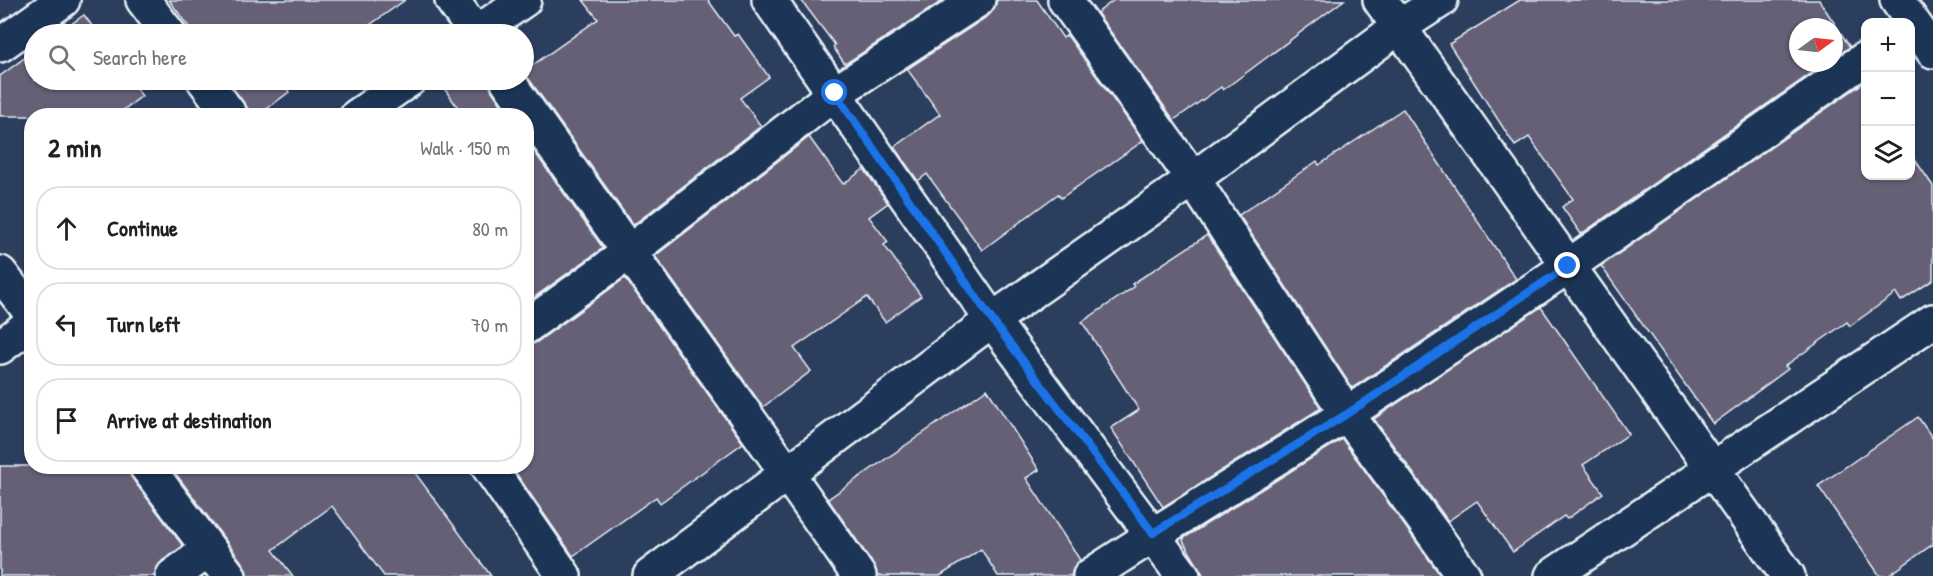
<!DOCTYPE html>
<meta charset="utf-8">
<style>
body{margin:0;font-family:"Patrick Hand",sans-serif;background:#f6f6f6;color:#202124}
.controls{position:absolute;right:18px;top:18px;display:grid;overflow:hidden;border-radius:12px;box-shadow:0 2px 4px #0004}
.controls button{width:54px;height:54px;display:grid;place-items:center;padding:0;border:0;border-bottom:2px solid #e0e0e0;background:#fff;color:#202124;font:30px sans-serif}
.compass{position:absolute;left:1789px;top:18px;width:54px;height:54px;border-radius:50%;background:#fff;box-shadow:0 2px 4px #0004;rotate:75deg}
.stop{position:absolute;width:18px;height:18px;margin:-14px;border:4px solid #1a73e8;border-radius:50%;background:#fff}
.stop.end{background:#1a73e8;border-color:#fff;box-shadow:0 2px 6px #0008}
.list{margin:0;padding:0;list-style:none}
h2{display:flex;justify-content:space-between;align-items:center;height:78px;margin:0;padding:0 24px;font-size:26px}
h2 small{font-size:20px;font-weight:400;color:#757577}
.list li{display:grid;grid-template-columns:39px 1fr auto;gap:18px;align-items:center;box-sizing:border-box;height:84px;margin:0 12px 12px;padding:0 12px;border:2px solid #e0e0e0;border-radius:24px}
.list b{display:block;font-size:22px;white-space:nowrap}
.list em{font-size:20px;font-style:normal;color:#757577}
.icon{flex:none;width:33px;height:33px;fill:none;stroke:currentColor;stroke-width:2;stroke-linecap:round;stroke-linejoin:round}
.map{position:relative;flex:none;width:1933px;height:576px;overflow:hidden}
.search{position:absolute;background:#fff;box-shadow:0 2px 4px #0004;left:24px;top:24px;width:510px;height:66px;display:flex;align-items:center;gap:15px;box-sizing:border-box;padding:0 21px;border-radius:33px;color:#757577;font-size:22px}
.panel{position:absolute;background:#fff;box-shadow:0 2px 4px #0004;left:24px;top:108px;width:510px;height:366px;border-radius:24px}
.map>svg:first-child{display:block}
.building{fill:#666177;stroke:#e8f1f8;stroke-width:1.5}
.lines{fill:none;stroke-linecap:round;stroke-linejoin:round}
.minor-casing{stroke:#e8f1f8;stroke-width:38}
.secondary-casing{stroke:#e8f1f8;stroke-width:38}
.minor{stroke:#1d3557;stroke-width:33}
.secondary{stroke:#1d3557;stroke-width:33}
.route{stroke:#1a73e8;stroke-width:8}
</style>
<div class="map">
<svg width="1933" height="576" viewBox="0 0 1933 576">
<rect width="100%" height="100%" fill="#2c3e5d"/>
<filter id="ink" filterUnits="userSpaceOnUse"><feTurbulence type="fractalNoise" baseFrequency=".0167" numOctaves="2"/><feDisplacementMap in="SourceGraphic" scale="12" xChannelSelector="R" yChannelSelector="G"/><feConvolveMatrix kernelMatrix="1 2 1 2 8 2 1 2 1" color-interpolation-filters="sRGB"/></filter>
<g filter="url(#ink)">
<!-- building -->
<g class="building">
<polygon points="169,0 405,0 357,34 194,34"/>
<polygon points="583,0 708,0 734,36 738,34 769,77 740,98 761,126 633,225 526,75 526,70 598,19"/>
<polygon points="801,0 944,0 845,64 833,47 835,45"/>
<polygon points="997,0 1037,0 1063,38 1067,35 1143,141 1061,198 1058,194 982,250 927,174 918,181 894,147 940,114 907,69 988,16 994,9"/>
<polygon points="1114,0 1344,0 1223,90 1221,87 1174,120 1097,13"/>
<polygon points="1520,0 1819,0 1850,47 1834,58 1834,27 1798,27 1798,63 1826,63 1581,234 1562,207 1573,199 1529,137 1515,146 1449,44"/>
<polygon points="84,15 98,34 57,34"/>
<polygon points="34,51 34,80 130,80 142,96 115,116 0,116 0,76"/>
<polygon points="227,80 295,80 285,86 289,92 257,116 253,116"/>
<polygon points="438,80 489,80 492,91 509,116 464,116"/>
<polygon points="1866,81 1866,176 1911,176 1911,154 1933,186 1933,280 1901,301 1896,293 1850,326 1847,322 1785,366 1788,369 1713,424 1601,266"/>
<polygon points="1403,109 1516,279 1352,388 1239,215 1317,161 1319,165"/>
<polygon points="809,137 843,184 864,169 888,203 869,217 888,242 884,245 921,296 885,322 867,297 794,348 811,371 763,407 655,256"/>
<polygon points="526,140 603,248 526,303"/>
<polygon points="1207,235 1321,408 1163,507 1111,428 1139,410 1082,322 1134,287 1132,284"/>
<polygon points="625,278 743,443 660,503 656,497 573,556 511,466 526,466 526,345 537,342"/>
<polygon points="1541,307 1629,434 1583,465 1603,493 1567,519 1564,516 1513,552 1477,501 1448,521 1374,419"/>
<polygon points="987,389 1039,470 1026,478 1080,560 1074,567 1071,576 998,576 981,549 940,576 877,576 874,565 828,499"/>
<polygon points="1918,417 1933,439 1933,544 1888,576 1880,576 1818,486"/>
<polygon points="1342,439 1441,576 1204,576 1183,541 1184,538"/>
<polygon points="0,466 128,466 131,477 183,546 162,561 155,576 0,576"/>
<polygon points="170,466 410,466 491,576 384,576 332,506 273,550 293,576 247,576 244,565"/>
</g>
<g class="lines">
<!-- minor casing -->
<g class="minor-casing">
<g id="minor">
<polyline points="143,0 169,34"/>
<polyline points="452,0 476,34"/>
<polyline points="769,0 992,320 1183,576"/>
<polyline points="1065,0 1193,179 1347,414 1464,576"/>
<polyline points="1380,0 1788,576"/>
<polyline points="475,34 524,0"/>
<polyline points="0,45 63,0"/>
<polyline points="204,80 231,116"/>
<path d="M 507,80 C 623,246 744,409 859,576"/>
<polyline points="357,116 409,80"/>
<polyline points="0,273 32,314"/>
<polyline points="526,327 628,253 835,93 978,0"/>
<polyline points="0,347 32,323"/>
<polyline points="146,466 229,576"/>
<polyline points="488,466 564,576"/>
<polyline points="173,576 209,550"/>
<polyline points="650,576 992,320 1193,179 1399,27 1441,0"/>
<path d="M 1090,576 C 1175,519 1263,468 1348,413 C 1524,300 1694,178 1866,58"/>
<polyline points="1552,576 1933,321"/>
</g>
</g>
<!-- secondary casing -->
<g class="secondary-casing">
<polyline id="secondary" points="1897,0 1933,51"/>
</g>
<!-- minor -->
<use href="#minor" class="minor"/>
<!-- secondary -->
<use href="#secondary" class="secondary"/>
</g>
</g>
<g class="lines" filter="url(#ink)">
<!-- route -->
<polyline class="route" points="835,93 992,320 1153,533 1347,414 1568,266"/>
</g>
</svg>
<div class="controls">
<button>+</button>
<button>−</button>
<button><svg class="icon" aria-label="layers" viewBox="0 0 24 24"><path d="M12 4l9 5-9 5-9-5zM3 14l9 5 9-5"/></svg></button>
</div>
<svg class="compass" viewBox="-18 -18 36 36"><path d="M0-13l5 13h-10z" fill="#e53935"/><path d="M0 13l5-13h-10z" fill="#757577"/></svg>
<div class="stop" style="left:835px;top:93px"></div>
<div class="stop end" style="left:1568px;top:266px"></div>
<div class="search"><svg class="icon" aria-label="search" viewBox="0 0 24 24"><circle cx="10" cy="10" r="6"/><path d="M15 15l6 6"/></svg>Search here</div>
<section class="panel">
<h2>2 min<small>Walk · 150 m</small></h2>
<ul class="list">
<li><svg class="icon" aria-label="ahead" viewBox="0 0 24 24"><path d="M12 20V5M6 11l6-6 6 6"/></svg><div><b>Continue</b></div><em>80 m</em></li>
<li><svg class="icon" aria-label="left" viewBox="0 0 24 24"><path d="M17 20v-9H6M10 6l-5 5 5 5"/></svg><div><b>Turn left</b></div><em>70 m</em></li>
<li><svg class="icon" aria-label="arrive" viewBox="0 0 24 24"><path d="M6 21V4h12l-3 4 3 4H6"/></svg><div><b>Arrive at destination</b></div></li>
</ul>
</section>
</div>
